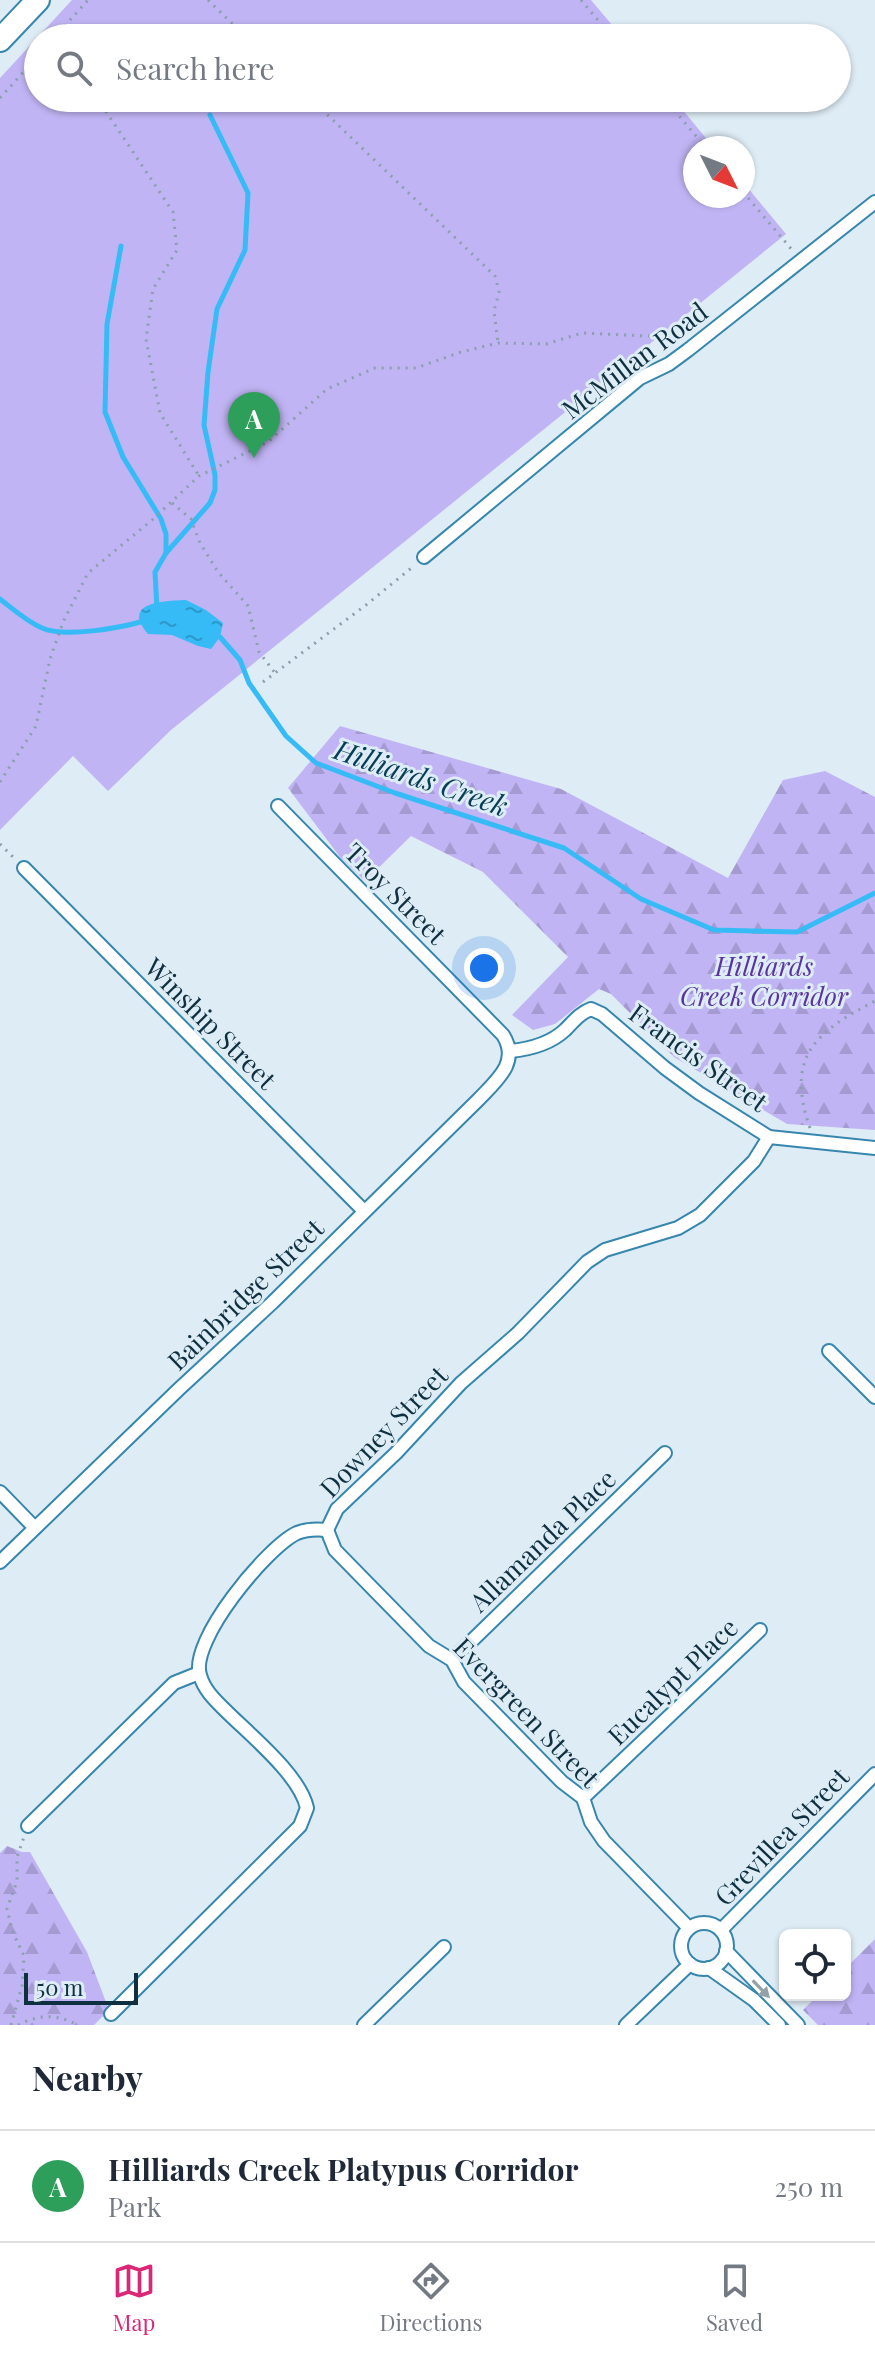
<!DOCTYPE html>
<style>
body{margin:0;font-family:"Playfair Display",serif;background:#f2f2f3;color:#1f2937}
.controls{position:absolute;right:24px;bottom:24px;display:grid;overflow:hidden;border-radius:12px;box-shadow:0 2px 6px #0004}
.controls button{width:72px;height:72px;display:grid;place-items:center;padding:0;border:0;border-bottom:2px solid #e0e1e3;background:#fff;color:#1f2937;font:40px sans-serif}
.compass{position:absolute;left:683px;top:136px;width:72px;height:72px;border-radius:50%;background:#fff;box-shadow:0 2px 6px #0004;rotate:132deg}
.scale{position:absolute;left:24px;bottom:20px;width:114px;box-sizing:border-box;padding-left:8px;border:4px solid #0e3040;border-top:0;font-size:22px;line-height:28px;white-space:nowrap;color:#0e3040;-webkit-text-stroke:6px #deecf5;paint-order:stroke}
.you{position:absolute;left:484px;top:968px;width:28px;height:28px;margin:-20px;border:6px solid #fff;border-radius:50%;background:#1a73e8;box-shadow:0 0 0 12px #1a73e833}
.badge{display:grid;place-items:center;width:52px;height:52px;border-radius:50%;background:#db2777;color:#fff;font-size:26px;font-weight:700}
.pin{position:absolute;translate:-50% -66px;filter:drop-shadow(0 2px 4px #0008)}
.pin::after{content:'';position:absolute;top:42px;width:28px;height:24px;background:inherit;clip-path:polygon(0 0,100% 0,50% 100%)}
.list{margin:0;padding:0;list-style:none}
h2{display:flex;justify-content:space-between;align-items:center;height:104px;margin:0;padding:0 32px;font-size:34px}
h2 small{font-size:26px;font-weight:400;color:#747a83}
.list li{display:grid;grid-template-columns:52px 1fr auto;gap:24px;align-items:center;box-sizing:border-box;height:112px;padding:0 32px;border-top:2px solid #e0e1e3}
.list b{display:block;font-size:30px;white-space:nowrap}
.list p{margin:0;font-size:26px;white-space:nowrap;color:#747a83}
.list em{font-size:26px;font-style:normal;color:#747a83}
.icon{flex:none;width:44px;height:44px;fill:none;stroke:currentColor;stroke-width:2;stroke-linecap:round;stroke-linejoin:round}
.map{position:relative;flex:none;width:875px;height:2025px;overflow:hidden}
.search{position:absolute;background:#fff;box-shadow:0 2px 6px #0004;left:24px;right:24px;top:24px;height:88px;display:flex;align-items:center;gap:20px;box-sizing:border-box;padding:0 28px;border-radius:44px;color:#747a83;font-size:30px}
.sheet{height:216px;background:#fff}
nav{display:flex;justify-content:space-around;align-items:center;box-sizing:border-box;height:112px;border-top:2px solid #e0e1e3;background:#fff;font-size:22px;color:#747a83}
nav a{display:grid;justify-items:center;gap:4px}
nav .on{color:#db2777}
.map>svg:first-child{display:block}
.forest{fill:url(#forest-firs)}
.green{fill:#c1b4f4}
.water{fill:url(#water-ripples)}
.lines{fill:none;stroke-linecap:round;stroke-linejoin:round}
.stream{stroke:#36bbf7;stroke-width:5}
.street-casing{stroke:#3686ae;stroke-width:16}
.highway-casing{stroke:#3686ae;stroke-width:26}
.path{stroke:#899fab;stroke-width:3;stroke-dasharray:2 6;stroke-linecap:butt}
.street{stroke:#fff;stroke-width:12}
.highway{stroke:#fff;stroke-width:22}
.oneway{fill:#93a2a9}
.labels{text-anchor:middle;stroke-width:6;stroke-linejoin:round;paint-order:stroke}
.street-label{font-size:26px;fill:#0e3040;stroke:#deecf5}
.park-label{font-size:26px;font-style:italic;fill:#5a34a4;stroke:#deecf5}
.water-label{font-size:28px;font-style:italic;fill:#053e56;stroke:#deecf5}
</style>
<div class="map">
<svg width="875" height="2025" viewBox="0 0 875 2025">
<defs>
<pattern id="forest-firs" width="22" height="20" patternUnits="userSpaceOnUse" patternTransform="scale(2)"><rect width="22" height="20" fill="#c1b4f4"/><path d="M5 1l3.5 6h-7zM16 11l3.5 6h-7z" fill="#a59bd2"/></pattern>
<pattern id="water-ripples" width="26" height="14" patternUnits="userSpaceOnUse" patternTransform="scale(2)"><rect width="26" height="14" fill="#36bbf7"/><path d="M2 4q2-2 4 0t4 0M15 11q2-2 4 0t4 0" fill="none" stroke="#2c98c9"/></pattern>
</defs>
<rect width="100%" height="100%" fill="#deecf5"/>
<!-- forest -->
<g class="forest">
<polygon points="340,726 561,789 728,878 783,780 825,771 875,797 875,1130 787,1124 674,1057 611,994 599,989 555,1024 533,1030 512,1015 568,957 483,872 411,836 365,881 340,857 288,788"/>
<polygon points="7,1846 22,1852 30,1852 87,1952 109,2010 94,2025 0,2025 0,1853"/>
<polygon points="875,1939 875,2025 818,2025 803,2010 818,1995 845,1995 845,1969"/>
</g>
<!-- green -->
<polygon class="green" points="72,0 591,0 623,38 38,38 38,98 673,98 714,148 695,148 695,196 743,196 743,182 786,234 171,730 108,791 73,756 0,830 0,78"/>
<!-- water -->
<path class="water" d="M 186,600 L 206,610 L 223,623 L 220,637 L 211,649 L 198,646 L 172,635 L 148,634 C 121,602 163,601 186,600 Z"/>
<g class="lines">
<!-- stream -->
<g class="stream">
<polyline points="121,246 107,324 105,412 123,457 161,519 166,534 166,553 155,572 157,610"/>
<polyline points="166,553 210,503 215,490 215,475 204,425 208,372 217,309 245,250 248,193 210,115"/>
<path d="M 0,599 C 13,609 26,621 42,628 C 64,638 120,628 144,621"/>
<polyline points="214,634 220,637 240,660 249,683 286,736 316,763 395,793 564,848 641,899 714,930 797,932 875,893"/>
</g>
<!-- street casing -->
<g class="street-casing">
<g id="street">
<polyline points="424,557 640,378 669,364 688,350 875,202"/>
<polyline points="24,868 364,1211"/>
<path d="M 510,1051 C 531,1049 550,1044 565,1030 C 574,1021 580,1013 591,1009 L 602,1014 L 665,1068 L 699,1093 L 769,1137 L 875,1148"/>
<polyline points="829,1351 875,1397"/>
<polyline points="0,1492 35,1528"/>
<polyline points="327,1530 335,1550 429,1646 452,1660 464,1682 562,1782 583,1798 591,1822 604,1841 689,1928"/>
<path d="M 0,1562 L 179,1389 L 273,1302 L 479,1099 C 497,1080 520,1062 503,1035 L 278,806"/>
<polyline points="452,1660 665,1453"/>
<polyline points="583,1798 760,1630"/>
<polyline points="28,1826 174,1683 199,1673"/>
<circle cx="704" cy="1946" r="23"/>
<polyline points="721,1930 875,1774"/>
<polyline points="726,1951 798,2025"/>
<polyline points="709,1968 754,2000 779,2025"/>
<path d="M 111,2014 L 300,1826 L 307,1808 C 300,1775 250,1735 225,1710 C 215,1700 204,1690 200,1675 C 189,1641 267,1547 297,1533 C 307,1529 317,1529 327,1530 L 337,1509 L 396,1453 L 461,1383 L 518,1333 L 587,1262 L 605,1250 L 678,1228 L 700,1215 L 754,1161 L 769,1137"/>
<polyline points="364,2025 444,1947"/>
<polyline points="626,2025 690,1964"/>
</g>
</g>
<!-- highway casing -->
<g class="highway-casing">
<polyline id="highway" points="0,40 38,0"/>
</g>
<!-- path -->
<g class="path">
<polyline points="208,0 247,38"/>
<polyline points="581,0 613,38"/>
<polyline points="54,38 88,0"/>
<polyline points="0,98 38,56"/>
<polyline points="97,98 173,212 177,250 153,289 146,339 160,413 199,476"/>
<polyline points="310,98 495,276 499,292 494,311 498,343"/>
<polyline points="664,98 706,148"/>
<polyline points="743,192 793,251"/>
<polyline points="172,503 191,519 200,543 218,572 248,606 259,652 275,673"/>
<polyline points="263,682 366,605 415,565"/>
<polyline points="0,782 36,726 50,659 63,622 88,573 152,520 199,476 268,442 327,389 375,368 416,368 461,352 498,343 546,344 582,333 670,337 678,343"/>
<polyline points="0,844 14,858"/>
<path d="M 810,1128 C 785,1057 815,1032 875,1001"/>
<polyline points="11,2025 22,1986 24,1956 13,1933 7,1909 17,1881 17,1857 24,1837"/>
<path d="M 18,2025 C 40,2014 57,2014 78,2025"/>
</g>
<!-- street -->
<use href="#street" class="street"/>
<!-- highway -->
<use href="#highway" class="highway"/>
</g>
<!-- one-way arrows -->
<defs><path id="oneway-solid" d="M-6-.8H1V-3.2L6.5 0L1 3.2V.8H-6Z" transform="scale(2)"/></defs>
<use class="oneway" href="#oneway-solid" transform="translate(761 1989) rotate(46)"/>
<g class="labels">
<!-- street labels -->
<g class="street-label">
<text transform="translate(635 361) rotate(-37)" y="9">McMillan Road</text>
<text transform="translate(395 894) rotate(45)" y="9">Troy Street</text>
<text transform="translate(210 1024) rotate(45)" y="9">Winship Street</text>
<text transform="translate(698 1058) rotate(36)" y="9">Francis Street</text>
<text transform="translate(246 1295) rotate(-44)" y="9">Bainbridge Street</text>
<text transform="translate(384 1432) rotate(-46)" y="9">Downey Street</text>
<text transform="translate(543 1541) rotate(-44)" y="9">Allamanda Place</text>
<text transform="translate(673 1682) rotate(-44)" y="9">Eucalypt Place</text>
<text transform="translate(526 1713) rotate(46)" y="9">Evergreen Street</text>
<text transform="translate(782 1837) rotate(-46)" y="9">Grevillea Street</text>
</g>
<!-- park labels -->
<g class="park-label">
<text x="764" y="976">Hilliards<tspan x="764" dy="30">Creek Corridor</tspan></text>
</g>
<!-- water labels -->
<g class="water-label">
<text transform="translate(421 778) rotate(19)" y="10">Hilliards Creek</text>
</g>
</g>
</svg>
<div class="controls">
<button><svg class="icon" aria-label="locate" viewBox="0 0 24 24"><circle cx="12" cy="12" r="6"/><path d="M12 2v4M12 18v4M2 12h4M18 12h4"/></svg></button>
</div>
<svg class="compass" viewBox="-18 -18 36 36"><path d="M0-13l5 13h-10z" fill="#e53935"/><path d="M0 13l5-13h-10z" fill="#747a83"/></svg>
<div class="scale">50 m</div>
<div class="you"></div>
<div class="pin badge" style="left:254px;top:458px;background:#2e9e5b">A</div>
<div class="search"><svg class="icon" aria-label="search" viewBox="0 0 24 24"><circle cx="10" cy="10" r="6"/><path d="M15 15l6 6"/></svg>Search here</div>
</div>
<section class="sheet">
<h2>Nearby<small></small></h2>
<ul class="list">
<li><span class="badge" style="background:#2e9e5b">A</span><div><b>Hilliards Creek Platypus Corridor</b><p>Park</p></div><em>250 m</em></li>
</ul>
</section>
<nav>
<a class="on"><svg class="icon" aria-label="map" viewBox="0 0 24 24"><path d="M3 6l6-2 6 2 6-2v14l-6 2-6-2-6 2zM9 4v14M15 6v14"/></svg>Map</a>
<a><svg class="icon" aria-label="directions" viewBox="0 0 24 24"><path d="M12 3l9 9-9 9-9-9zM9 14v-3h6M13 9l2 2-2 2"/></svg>Directions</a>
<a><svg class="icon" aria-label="saved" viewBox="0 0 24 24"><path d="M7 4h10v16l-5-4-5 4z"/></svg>Saved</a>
</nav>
